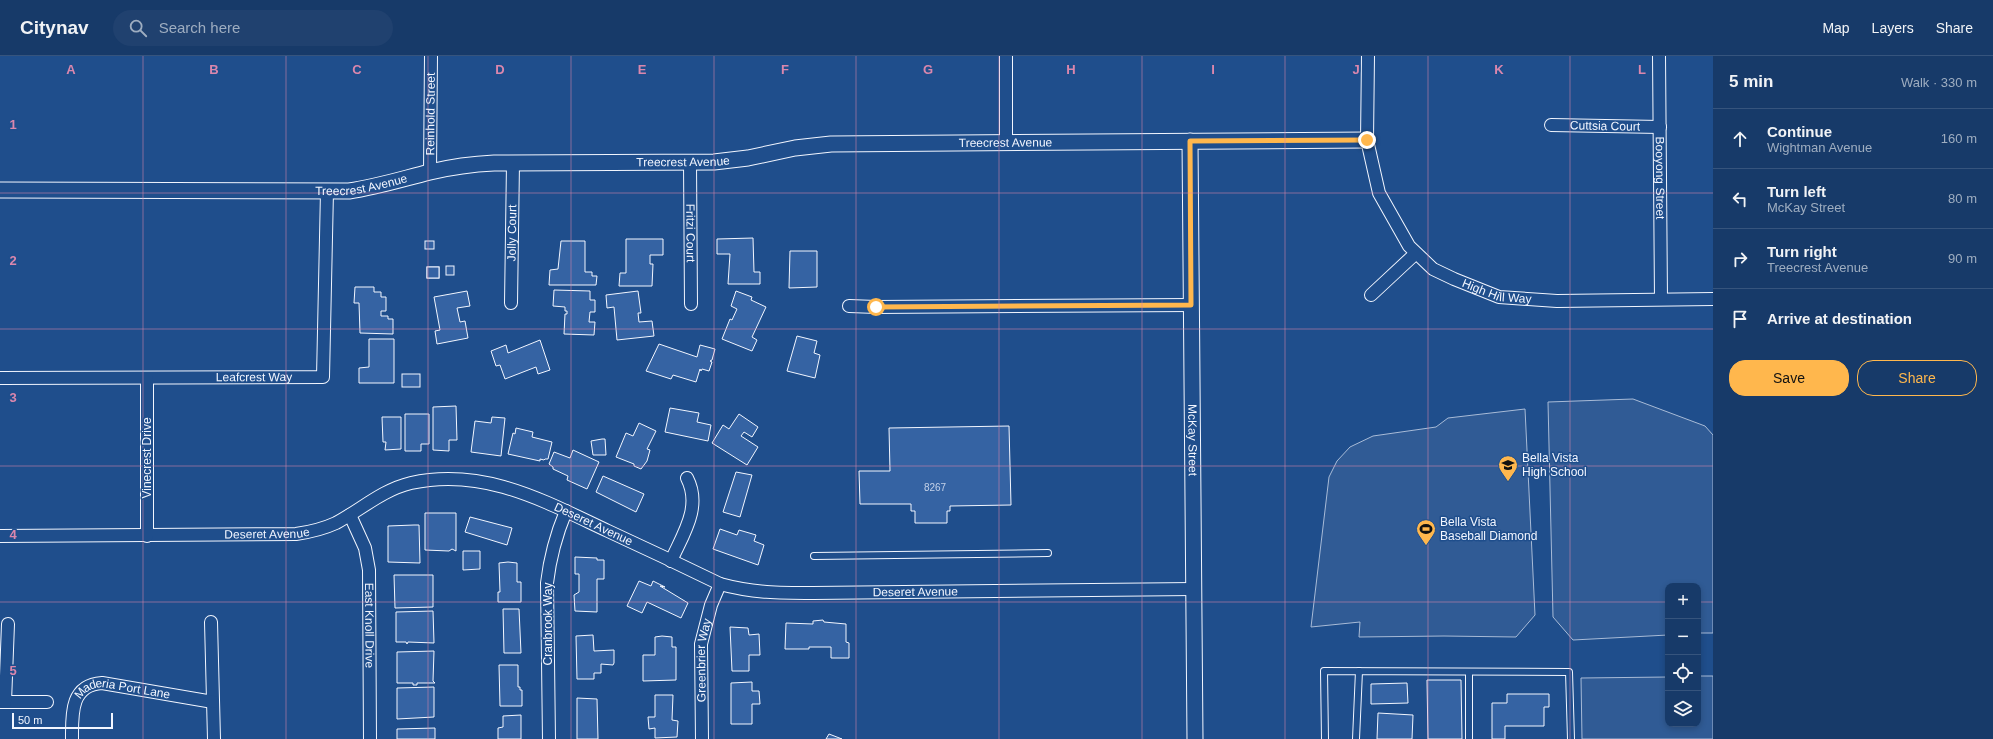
<!DOCTYPE html>
<meta charset="utf-8">
<style>
body{margin:0;font-family:Helvetica,sans-serif;background:#20416f;color:#f1f3f6}
.controls{position:absolute;right:12px;bottom:12px;display:grid;overflow:hidden;border-radius:8px;box-shadow:0 2px 6px #0003}
.controls button{width:36px;height:36px;display:grid;place-items:center;padding:0;border:0;border-bottom:1px solid #36547d;background:#173a69;color:#f1f3f6;font:20px sans-serif}
.scale{position:absolute;left:12px;bottom:10px;width:101px;box-sizing:border-box;padding-left:4px;border:2px solid #f2f6ff;border-top:0;font-size:11px;line-height:14px;white-space:nowrap;color:#f2f6ff;-webkit-text-stroke:3px #1f4e8c;paint-order:stroke}
.stop{position:absolute;width:12px;height:12px;margin:-9px;border:3px solid #ffb74d;border-radius:50%;background:#fff}
.stop.end{background:#ffb74d;border-color:#fff;box-shadow:0 1px 4px #0008}
.list{margin:0;padding:0;list-style:none}
h2{display:flex;justify-content:space-between;align-items:center;height:52px;margin:0;padding:0 16px;font-size:17px}
h2 small{font-size:13px;font-weight:400;color:#9eadc0}
.list li{display:grid;grid-template-columns:26px 1fr auto;gap:12px;align-items:center;box-sizing:border-box;height:60px;padding:0 16px;border-top:1px solid #36547d}
.list b{display:block;font-size:15px;white-space:nowrap}
.list p{margin:0;font-size:13px;white-space:nowrap;color:#9eadc0}
.list em{font-size:13px;font-style:normal;color:#9eadc0}
.actions{display:flex;gap:8px;padding:12px 16px}
.actions a{flex:1;padding:9px 0;border:1px solid #ffb74d;border-radius:16px;text-align:center;font-size:14px;color:#ffb74d}
.actions .main{background:#ffb74d;color:#111}
.icon{flex:none;width:22px;height:22px;fill:none;stroke:currentColor;stroke-width:2;stroke-linecap:round;stroke-linejoin:round}
.map{position:relative;flex:none;width:1713px;height:683px;overflow:hidden}
header{display:flex;align-items:center;gap:24px;box-sizing:border-box;height:56px;padding:0 20px;background:#173a69;border-bottom:1px solid #36547d}
header strong{font-size:19px}
nav{display:flex;gap:22px;margin-inline-start:auto;font-size:14px}
.search{width:280px;height:36px;background:#20416f;display:flex;align-items:center;gap:10px;box-sizing:border-box;padding:0 14px;border-radius:22px;color:#9eadc0;font-size:15px}
main{display:flex}
aside{flex:1;background:#173a69}
.map>svg:first-child{display:block}
.built{fill:#305b95;stroke:#a8bbd7}
.building{fill:#3563a3;stroke:#f2f6ff}
.lines{fill:none;stroke-linecap:round;stroke-linejoin:round}
.service-casing{stroke:#f2f6ff;stroke-width:8}
.minor-casing{stroke:#f2f6ff;stroke-width:14}
.tertiary-casing{stroke:#f2f6ff;stroke-width:17}
.service{stroke:#1f4e8c;stroke-width:6}
.minor{stroke:#1f4e8c;stroke-width:12}
.tertiary{stroke:#1f4e8c;stroke-width:15}
.route{stroke:#ffb74d;stroke-width:5}
.grid{fill:none;stroke:#da87ad;stroke-width:1;stroke-opacity:0.55}
.labels{text-anchor:middle;stroke-width:3;stroke-linejoin:round;paint-order:stroke}
.number-label{font-size:10px;fill:#c3d1e8}
.street-label{font-size:12px;fill:#f2f6ff;stroke:#1f4e8c}
.poi-label{font-size:12px;fill:#f2f6ff;stroke:#1f4e8c;text-anchor:start}
.grid-label{font-size:13px;text-anchor:middle;font-weight:bold;fill:#da87ad;stroke:#1f4e8c;stroke-width:3;stroke-linejoin:round;paint-order:stroke}
</style>
<header>
<strong>Citynav</strong>
<div class="search"><svg class="icon" aria-label="search" viewBox="0 0 24 24"><circle cx="10" cy="10" r="6"/><path d="M15 15l6 6"/></svg>Search here</div>
<nav><a>Map</a><a>Layers</a><a>Share</a></nav>
</header>
<main>
<div class="map">
<svg width="1713" height="683" viewBox="0 0 1713 683">
<rect width="100%" height="100%" fill="#1f4e8c"/>
<!-- built -->
<g class="built">
<polygon points="1633,343 1705,370 1713,379 1713,577 1698,577 1698,530 1668,530 1668,579 1573,584 1553,561 1548,346"/>
<polygon points="1525,353 1535,559 1516,581 1444,580 1359,581 1360,566 1311,571 1329,421 1337,405 1350,391 1373,380 1436,371 1448,362"/>
<polygon points="1698,620 1713,620 1713,683 1582,683 1581,622 1668,621 1668,668 1698,668"/>
</g>
<!-- building -->
<g class="building">
<polygon points="753,182 754,216 760,216 760,228 728,228 730,198 717,198 717,183"/>
<polygon points="626,183 663,183 663,199 650,199 650,208 653,208 652,230 619,230 620,217 626,217"/>
<rect x="425" y="185" width="9" height="8"/>
<polygon points="561,185 585,185 585,216 592,216 592,220 597,220 596,229 549,229 550,214 558,213"/>
<polygon points="790,195 817,195 817,231 789,232"/>
<rect x="446" y="210" width="8" height="9"/>
<rect x="427" y="211" width="12" height="11"/>
<rect x="427" y="211" width="12" height="11"/>
<polygon points="355,231 374,231 374,236 381,236 381,241 386,241 386,255 381,255 381,260 388,260 388,263 393,263 393,278 360,277 359,247 354,247"/>
<polygon points="554,234 590,235 590,244 595,244 595,256 590,256 589,266 595,266 594,279 564,278 565,258 567,258 567,255 565,255 565,251 553,250"/>
<polygon points="467,235 470,250 457,252 460,266 465,265 468,282 437,288 435,275 440,274 434,241"/>
<polygon points="638,235 641,257 638,257 639,266 652,265 654,280 617,284 614,251 607,252 606,239"/>
<polygon points="736,235 752,241 751,244 766,251 752,281 757,284 752,295 722,283 730,263 732,264 737,253 731,250"/>
<polygon points="797,280 817,285 814,297 820,299 815,322 787,315"/>
<polygon points="369,283 394,283 394,327 359,327 359,312 369,311"/>
<polygon points="540,284 550,314 538,318 536,311 505,323 500,309 496,310 491,295 506,289 508,297"/>
<polygon points="659,288 697,301 700,289 715,293 712,304 710,305 712,306 709,315 702,313 701,315 700,313 696,326 673,319 671,323 646,315"/>
<rect x="402" y="318" width="18" height="13"/>
<polygon points="456,350 457,384 449,384 449,395 433,394 433,351"/>
<polygon points="670,352 699,357 697,366 711,369 708,385 665,376"/>
<polygon points="405,358 429,358 429,388 421,388 421,395 405,395"/>
<polygon points="739,358 758,371 752,381 744,376 741,380 758,391 747,409 712,387 723,369 729,373"/>
<polygon points="382,361 401,361 401,393 385,394 386,386 383,386"/>
<polygon points="492,361 505,362 501,400 471,396 475,365 491,367"/>
<polygon points="639,367 656,375 647,393 650,394 647,405 641,413 634,410 634,408 616,401 626,377 633,380"/>
<polygon points="1009,370 1011,449 950,450 950,455 947,455 947,467 915,467 915,455 911,455 911,448 860,448 859,415 890,415 889,372"/>
<polygon points="516,372 533,376 532,381 552,386 548,403 545,403 544,404 540,403 540,405 508,398 513,377 515,378"/>
<polygon points="602,383 605,383 606,399 593,399 591,385"/>
<polygon points="573,394 599,406 587,433 567,424 568,420 553,413 553,411 549,408 554,396 570,402"/>
<polygon points="736,416 752,419 740,461 723,456"/>
<polygon points="603,420 644,438 636,456 596,436"/>
<polygon points="425,457 456,457 456,495 452,493 449,495 425,494"/>
<polygon points="470,461 512,472 507,489 465,476"/>
<polygon points="414,469 419,469 420,507 388,506 388,470"/>
<polygon points="720,473 737,479 739,474 756,479 754,485 764,489 758,509 713,493"/>
<polygon points="463,495 480,495 480,513 463,514"/>
<polygon points="575,501 597,502 597,504 604,504 604,523 597,523 597,556 575,555 574,539 579,536 579,518 575,518"/>
<polygon points="508,506 517,507 517,526 521,526 521,546 498,546 498,536 500,536 499,507"/>
<polygon points="394,519 433,519 433,551 395,552"/>
<polygon points="639,525 651,530 653,525 665,531 660,530 688,547 681,562 647,546 642,557 627,550"/>
<polygon points="503,553 519,553 521,597 504,597"/>
<polygon points="433,555 434,587 408,586 407,588 406,586 396,586 396,556"/>
<polygon points="823,564 824,566 846,568 846,586 849,587 849,602 831,602 831,591 809,591 809,593 785,593 786,567 813,568 813,565"/>
<polygon points="730,571 748,572 749,579 759,578 760,599 749,599 749,615 732,615"/>
<polygon points="593,579 594,595 614,594 614,607 613,609 601,608 601,617 594,617 594,623 577,623 576,580"/>
<polygon points="662,580 672,581 672,591 676,591 676,624 643,625 643,599 655,599 655,581"/>
<polygon points="434,595 433,625 435,627 417,627 417,629 413,629 413,627 397,627 397,596"/>
<polygon points="499,609 518,609 518,631 520,631 520,634 522,634 522,650 500,650"/>
<polygon points="1427,624 1461,624 1462,683 1428,683"/>
<polygon points="752,626 752,635 759,635 760,648 752,648 752,668 731,668 731,627"/>
<polygon points="1407,627 1408,647 1371,648 1371,628"/>
<polygon points="434,631 434,661 397,663 397,632"/>
<polygon points="1507,638 1549,638 1549,651 1544,651 1544,670 1505,670 1505,683 1492,683 1492,647 1507,647"/>
<polygon points="655,639 673,639 672,664 678,665 677,681 655,682 655,672 649,673 648,661 655,661"/>
<polygon points="577,642 597,643 598,683 577,683"/>
<polygon points="1378,657 1413,659 1412,683 1377,683"/>
<polygon points="521,659 521,683 498,683 498,672 503,671 503,660"/>
<polygon points="435,672 435,683 397,683 397,673"/>
<polygon points="829,678 842,683 826,683"/>
</g>
<g class="lines">
<!-- service casing -->
<g class="service-casing">
<g id="service">
<polyline points="814,500 1048,497"/>
<polyline points="1469,616 1469,683"/>
<polyline points="1325,683 1324,615 1569,616 1571,683"/>
<polyline points="1356,683 1359,615"/>
</g>
</g>
<!-- minor casing -->
<g class="minor-casing">
<g id="minor">
<polyline points="1006,0 1006,87"/>
<path id="s1" d="M 1368,0 L 1367,84 L 1379,137 L 1409,190 L 1433,213 L 1454,223 L 1499,241 L 1557,245 L 1713,243"/>
<path id="s2" d="M 1659,0 L 1661,243"/>
<path id="s3" d="M 1551,69 L 1660,71"/>
<path id="s4" d="M 690,107 L 691,248"/>
<path id="s5" d="M 430,116 L 431,0"/>
<polyline points="1371,239 1415,198"/>
<path id="s6" d="M 511,247 L 513,107"/>
<polyline points="849,250 876,251 1191,249"/>
<path id="s7" d="M 0,322 L 323,321 L 327,135"/>
<path id="s8" d="M 350,459 L 365,492 L 369,514 L 370,683"/>
<path id="s9" d="M 0,480 L 296,478 C 310,476 323,473 336,467 C 362,453 382,434 411,427 C 484,411 544,445 608,475 C 645,492 683,510 720,528 C 753,537 780,537 813,537 L 1194,533"/>
<polyline points="147,480 147,323"/>
<path d="M 671,505 C 683,478 702,451 687,422"/>
<polyline points="211,566 214,683"/>
<polyline points="0,646 47,646"/>
<polyline points="5,646 8,568"/>
<path id="s10" d="M 72,683 C 72,659 70,629 102,627 L 213,646"/>
<path d="M 549,683 L 547,527 C 550,501 556,479 566,455"/>
<path id="s11" d="M 702,683 L 701,588 L 711,549 L 720,528"/>
</g>
</g>
<!-- tertiary casing -->
<g class="tertiary-casing">
<g id="tertiary">
<path id="s12" d="M 1190,85 L 1195,683"/>
<path id="s13" d="M 0,134 L 349,135 C 377,131 402,123 430,116 C 451,111 472,108 494,107 L 714,106 L 748,102 L 795,92 L 831,88 L 1367,84"/>
</g>
</g>
<!-- service -->
<use href="#service" class="service"/>
<!-- minor -->
<use href="#minor" class="minor"/>
<!-- tertiary -->
<use href="#tertiary" class="tertiary"/>
</g>
<g class="lines">
<!-- route -->
<polyline class="route" points="876,251 1191,249 1190,85 1367,84"/>
</g>
<!-- grid -->
<path class="grid" d="M 143,0 L 143,683M 286,0 L 286,683M 428,0 L 428,683M 571,0 L 571,683M 714,0 L 714,683M 856,0 L 856,683M 999,0 L 999,683M 1142,0 L 1142,683M 1285,0 L 1285,683M 1428,0 L 1428,683M 1570,0 L 1570,683M 0,137 L 1713,137M 0,273 L 1713,273M 0,410 L 1713,410M 0,546 L 1668,546M 1698,546 L 1713,546"/>
<!-- icons -->
<defs>
<g id="school-pin" transform="scale(1)"><path d="M0 17L-7.5 6A9.5 9.5 0 1 1 7.5 6Z" fill="#ffb74d" stroke="#1f4e8c"/><path d="M0-5L7-2L0 1L-7-2ZM-4 1L0 2.5L4 1V4Q0 6-4 4Z" fill="#111"/></g>
<g id="stadium-pin" transform="scale(1)"><path d="M0 17L-7.5 6A9.5 9.5 0 1 1 7.5 6Z" fill="#ffb74d" stroke="#1f4e8c"/><path d="M0-5a6.5 5 0 1 0 0 10a6.5 5 0 1 0 0-10ZM-3.5-1.8h7v3.6h-7Z" fill="#111"/></g>
</defs>
<g fill-rule="evenodd">
<use href="#school-pin" x="1508" y="409"/>
<use href="#stadium-pin" x="1426" y="473"/>
</g>
<g class="labels">
<!-- number labels -->
<g class="number-label">
<text x="935" y="435">8267</text>
</g>
<!-- street labels -->
<g class="street-label">
<text dy="4" stroke="none"><textPath href="#s5" startOffset="58">Reinhold Street</textPath></text>
<text dy="4" stroke="none"><textPath href="#s3" startOffset="54">Cuttsia Court</textPath></text>
<text dy="4" stroke="none"><textPath href="#s13" startOffset="1010">Treecrest Avenue</textPath></text>
<text dy="4" stroke="none"><textPath href="#s13" startOffset="686">Treecrest Avenue</textPath></text>
<text dy="4" stroke="none"><textPath href="#s2" startOffset="122">Booyong Street</textPath></text>
<text dy="4" stroke="none"><textPath href="#s13" startOffset="362">Treecrest Avenue</textPath></text>
<text dy="4" stroke="none"><textPath href="#s6" startOffset="70">Jolly Court</textPath></text>
<text dy="4" stroke="none"><textPath href="#s4" startOffset="70">Fritzi Court</textPath></text>
<text dy="4" stroke="none"><textPath href="#s1" startOffset="301">High Hill Way</textPath></text>
<text dy="4" stroke="none"><textPath href="#s7" startOffset="254">Leafcrest Way</textPath></text>
<text dy="4" stroke="none"><textPath href="#s12" startOffset="299">McKay Street</textPath></text>
<text transform="translate(147 402) rotate(-90)" y="4">Vinecrest Drive</text>
<text dy="4" stroke="none"><textPath href="#s9" startOffset="614">Deseret Avenue</textPath></text>
<text dy="4" stroke="none"><textPath href="#s9" startOffset="267">Deseret Avenue</textPath></text>
<text dy="4" stroke="none"><textPath href="#s9" startOffset="950">Deseret Avenue</textPath></text>
<text transform="translate(548 568) rotate(-90)" y="4">Cranbrook Way</text>
<text dy="4" stroke="none"><textPath href="#s8" startOffset="114">East Knoll Drive</textPath></text>
<text dy="4" stroke="none"><textPath href="#s11" startOffset="79">Greenbrier Way</textPath></text>
<text dy="4" stroke="none"><textPath href="#s10" startOffset="92">Maderia Port Lane</textPath></text>
</g>
<!-- poi labels -->
<g class="poi-label">
<text x="1522" y="406">Bella Vista<tspan x="1522" dy="14">High School</tspan></text>
<text x="1440" y="470">Bella Vista<tspan x="1440" dy="14">Baseball Diamond</tspan></text>
</g>
</g>
<g class="grid-label">
<text x="71" y="18">A</text>
<text x="214" y="18">B</text>
<text x="357" y="18">C</text>
<text x="500" y="18">D</text>
<text x="642" y="18">E</text>
<text x="785" y="18">F</text>
<text x="928" y="18">G</text>
<text x="1071" y="18">H</text>
<text x="1213" y="18">I</text>
<text x="1356" y="18">J</text>
<text x="1499" y="18">K</text>
<text x="1642" y="18">L</text>
<text x="13" y="73">1</text>
<text x="13" y="209">2</text>
<text x="13" y="346">3</text>
<text x="13" y="483">4</text>
<text x="13" y="619">5</text>
</g>
</svg>
<div class="controls">
<button>+</button>
<button>−</button>
<button><svg class="icon" aria-label="locate" viewBox="0 0 24 24"><circle cx="12" cy="12" r="6"/><path d="M12 2v4M12 18v4M2 12h4M18 12h4"/></svg></button>
<button><svg class="icon" aria-label="layers" viewBox="0 0 24 24"><path d="M12 4l9 5-9 5-9-5zM3 14l9 5 9-5"/></svg></button>
</div>
<div class="scale">50 m</div>
<div class="stop" style="left:876px;top:251px"></div>
<div class="stop end" style="left:1367px;top:84px"></div>
</div>
<aside>
<h2>5 min<small>Walk · 330 m</small></h2>
<ul class="list">
<li><svg class="icon" aria-label="ahead" viewBox="0 0 24 24"><path d="M12 20V5M6 11l6-6 6 6"/></svg><div><b>Continue</b><p>Wightman Avenue</p></div><em>160 m</em></li>
<li><svg class="icon" aria-label="left" viewBox="0 0 24 24"><path d="M17 20v-9H6M10 6l-5 5 5 5"/></svg><div><b>Turn left</b><p>McKay Street</p></div><em>80 m</em></li>
<li><svg class="icon" aria-label="right" viewBox="0 0 24 24"><path d="M7 20v-9h11M14 6l5 5-5 5"/></svg><div><b>Turn right</b><p>Treecrest Avenue</p></div><em>90 m</em></li>
<li><svg class="icon" aria-label="arrive" viewBox="0 0 24 24"><path d="M6 21V4h12l-3 4 3 4H6"/></svg><div><b>Arrive at destination</b></div></li>
</ul>
<div class="actions"><a class="main">Save</a><a>Share</a></div>
</aside>
</main>
